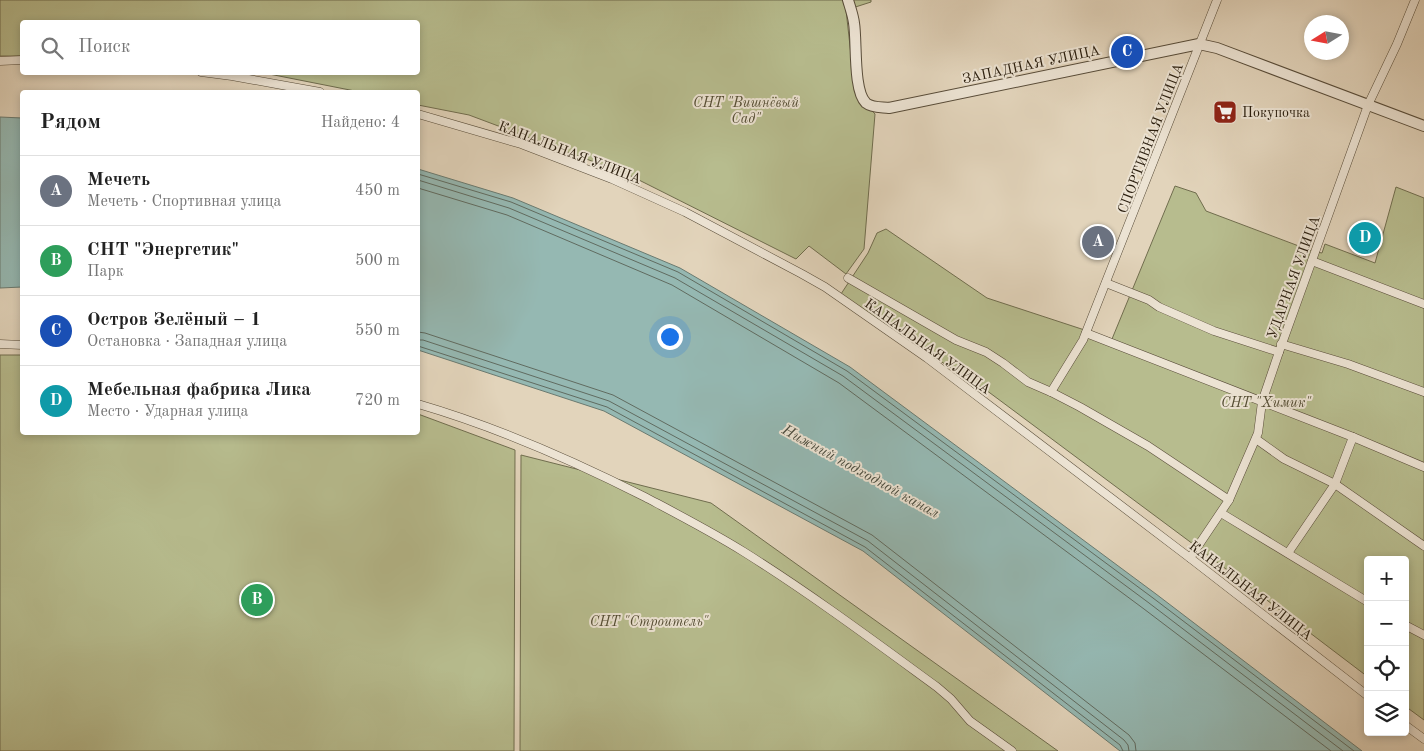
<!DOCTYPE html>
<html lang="ru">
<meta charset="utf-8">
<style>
body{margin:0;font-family:"Old Standard TT",serif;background:#f2f2f2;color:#222}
.controls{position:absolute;right:15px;bottom:15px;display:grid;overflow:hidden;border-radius:5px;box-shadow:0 2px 8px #0003}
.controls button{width:45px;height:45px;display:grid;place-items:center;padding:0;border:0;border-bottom:1px solid #e0e0e0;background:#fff;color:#222;font:25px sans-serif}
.compass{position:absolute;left:1304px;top:15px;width:45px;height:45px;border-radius:50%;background:#fff;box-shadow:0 2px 8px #0003;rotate:259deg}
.you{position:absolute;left:669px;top:336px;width:18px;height:18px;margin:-12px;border:4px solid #fff;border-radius:50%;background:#1a73e8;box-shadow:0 0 0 8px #1a73e833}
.badge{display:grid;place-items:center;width:32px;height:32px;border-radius:50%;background:#8f2418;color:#fff;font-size:16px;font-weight:700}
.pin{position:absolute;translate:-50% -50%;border:2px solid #fff;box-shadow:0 1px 5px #0006}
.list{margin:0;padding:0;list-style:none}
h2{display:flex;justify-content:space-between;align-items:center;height:65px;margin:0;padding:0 20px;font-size:21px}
h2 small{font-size:16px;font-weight:400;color:#767676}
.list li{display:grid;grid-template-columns:32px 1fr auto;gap:15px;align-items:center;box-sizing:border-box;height:70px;padding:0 20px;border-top:1px solid #e0e0e0}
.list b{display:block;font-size:19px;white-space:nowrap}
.list p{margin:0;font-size:16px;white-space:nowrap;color:#767676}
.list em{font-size:16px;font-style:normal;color:#767676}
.icon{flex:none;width:28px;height:28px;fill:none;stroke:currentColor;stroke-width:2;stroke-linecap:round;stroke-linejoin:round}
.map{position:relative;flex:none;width:1424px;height:751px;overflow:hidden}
.search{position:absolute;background:#fff;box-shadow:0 2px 8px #0003;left:20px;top:20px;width:400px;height:55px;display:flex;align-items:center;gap:12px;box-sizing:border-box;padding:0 18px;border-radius:5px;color:#767676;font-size:19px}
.panel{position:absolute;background:#fff;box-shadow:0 2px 8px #0003;left:20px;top:90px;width:400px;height:345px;border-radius:5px}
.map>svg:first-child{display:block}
.green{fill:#b7bc8e;stroke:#706d4e}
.water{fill:#95b8b2;stroke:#6a7a70}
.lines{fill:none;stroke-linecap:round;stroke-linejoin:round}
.shore{stroke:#606b60;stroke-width:1}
.minor-casing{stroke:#584c39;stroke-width:9}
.tertiary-casing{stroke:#584c39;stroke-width:12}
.minor{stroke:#ece3d3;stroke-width:8}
.tertiary{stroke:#ece3d3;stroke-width:10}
.labels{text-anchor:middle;stroke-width:4;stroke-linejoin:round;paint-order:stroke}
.street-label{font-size:14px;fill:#2a1e0e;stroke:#ece3d3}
.park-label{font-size:14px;font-style:italic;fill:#544d34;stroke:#ece3d3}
.poi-label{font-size:14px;fill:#2a1e0e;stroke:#ece3d3;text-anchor:start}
.water-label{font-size:15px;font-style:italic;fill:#4a4c3f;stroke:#ece3d3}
</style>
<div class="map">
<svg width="1424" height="751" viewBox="0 0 1424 751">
<rect width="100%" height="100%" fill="#e2d4bb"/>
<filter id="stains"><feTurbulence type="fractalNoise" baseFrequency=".004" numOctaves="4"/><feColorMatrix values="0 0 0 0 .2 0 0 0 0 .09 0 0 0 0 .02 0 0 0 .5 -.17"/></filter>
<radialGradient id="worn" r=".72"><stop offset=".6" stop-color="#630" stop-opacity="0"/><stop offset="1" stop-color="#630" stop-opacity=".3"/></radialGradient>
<!-- green -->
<g class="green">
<polygon points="0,0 871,0 871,2 846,10 854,82 859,96 875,114 864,249 846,274 809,246 796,259 629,175 469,115 418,105 418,92 360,92 264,73 418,72 418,22 22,22 22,56 0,56"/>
<polygon points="1175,186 1196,193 1206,211 1312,251 1322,253 1325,244 1375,263 1396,187 1424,198 1424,720 1405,706 1405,560 1368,560 1368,677 1197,547 986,390 839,297 868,253 877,233 886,229 987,298 1112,339"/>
<polygon points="0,355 22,355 22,432 418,432 418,414 515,450 514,751 0,751"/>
<polygon points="521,455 711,503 1058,751 520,751"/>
</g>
<!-- water -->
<g class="water">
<polygon points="0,117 22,118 22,287 0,288"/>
<polygon points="418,169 513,198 680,268 850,367 1156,594 1362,751 1120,751 863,551 604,411 418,350"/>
</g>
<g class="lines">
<!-- shore -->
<g class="shore">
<polyline points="418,174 511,202 678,272 847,371 1153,598 1354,751"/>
<polyline points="418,180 509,208 675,278 843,376 1149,603 1343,751"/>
<polyline points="418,188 507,215 672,285 839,383 1144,609 1331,751"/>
<polyline points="418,332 425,333 613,395 872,535 1129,735 1135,743 1136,751"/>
<polyline points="418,340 423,340 609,401 868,541 1124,740 1128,745 1129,751"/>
<polyline points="418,346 607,407 865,547 1120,745 1123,751"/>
</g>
<!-- minor casing -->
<g class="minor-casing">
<g id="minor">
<polyline points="0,61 22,60"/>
<polyline points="201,72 232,76 320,92"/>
<polyline points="418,114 521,144 612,179 685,212 802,274 825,287 927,358 1190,558 1368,696"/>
<polyline points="1312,261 1424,304"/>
<polyline points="848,278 956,340 986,352 1003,363 1028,382 1051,392 1080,407 1148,446 1229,500"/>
<polyline points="1106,283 1149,300 1159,307 1214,331 1279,352"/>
<polyline points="1086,333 1353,437 1424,467"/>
<polyline points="0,344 22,345"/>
<polyline points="1281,344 1348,364 1424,392"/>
<polyline points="1051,392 1083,340 1217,0"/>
<path d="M 418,404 C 497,427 572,460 645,497 C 679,515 712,532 744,552 C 811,594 874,641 937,687 L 951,699 L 970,721 L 1012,751"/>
<polyline points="1256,439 1284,459 1335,484 1424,546"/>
<polyline points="1221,513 1368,602"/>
<polyline points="1288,553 1335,484 1353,437"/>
<polyline points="1190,558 1229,500 1258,433 1262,402 1279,352 1368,105 1397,44 1415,0"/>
<polyline points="1405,625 1424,635"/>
<polyline points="1405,725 1424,739"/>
</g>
</g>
<!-- tertiary casing -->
<g class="tertiary-casing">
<path id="tertiary" d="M 848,0 C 850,7 853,15 854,23 C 857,41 853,91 866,103 C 872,108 882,107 889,108 L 1199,44 L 1217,48 L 1424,126"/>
</g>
<!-- minor -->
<use href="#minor" class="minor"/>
<!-- tertiary -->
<use href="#tertiary" class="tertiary"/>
</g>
<!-- icons -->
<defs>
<g id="supermarket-square" transform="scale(1.25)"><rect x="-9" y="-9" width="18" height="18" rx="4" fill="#8f2418" stroke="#ece3d3"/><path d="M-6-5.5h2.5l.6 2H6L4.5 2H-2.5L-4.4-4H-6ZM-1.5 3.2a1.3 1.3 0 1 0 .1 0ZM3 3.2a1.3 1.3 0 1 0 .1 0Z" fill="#fff"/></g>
</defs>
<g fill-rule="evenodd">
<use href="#supermarket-square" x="1225" y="112"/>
</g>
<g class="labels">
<!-- street labels -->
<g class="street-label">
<text transform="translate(1031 64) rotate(-12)" y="5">ЗАПАДНАЯ УЛИЦА</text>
<text transform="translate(1150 138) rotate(-69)" y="5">СПОРТИВНАЯ УЛИЦА</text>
<text transform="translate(570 152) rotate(21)" y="5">КАНАЛЬНАЯ УЛИЦА</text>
<text transform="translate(1293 277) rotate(-70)" y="5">УДАРНАЯ УЛИЦА</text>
<text transform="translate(928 346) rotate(36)" y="5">КАНАЛЬНАЯ УЛИЦА</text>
<text transform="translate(1251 590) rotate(38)" y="5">КАНАЛЬНАЯ УЛИЦА</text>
</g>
<!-- park labels -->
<g class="park-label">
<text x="746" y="107">СНТ "Вишнёвый<tspan x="746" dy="16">Сад"</tspan></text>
<text x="1266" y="407">СНТ "Химик"</text>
<text x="649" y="626">СНТ "Строитель"</text>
</g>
<!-- poi labels -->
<g class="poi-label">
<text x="1242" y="117">Покупочка</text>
</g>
<!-- water labels -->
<g class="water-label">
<text transform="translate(861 471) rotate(29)" y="5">Нижний подходной канал</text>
</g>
</g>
<rect width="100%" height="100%" filter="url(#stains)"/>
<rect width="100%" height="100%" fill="url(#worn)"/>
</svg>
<div class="controls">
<button>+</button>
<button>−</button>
<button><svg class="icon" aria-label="locate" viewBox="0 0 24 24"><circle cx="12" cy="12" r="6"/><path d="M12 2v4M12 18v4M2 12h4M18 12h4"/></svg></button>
<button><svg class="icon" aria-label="layers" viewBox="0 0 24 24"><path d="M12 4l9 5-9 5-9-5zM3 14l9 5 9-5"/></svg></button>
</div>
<svg class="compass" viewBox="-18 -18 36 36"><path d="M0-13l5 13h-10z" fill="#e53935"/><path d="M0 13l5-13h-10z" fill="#767676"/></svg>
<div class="you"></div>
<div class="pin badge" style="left:1098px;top:242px;background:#6b7280">A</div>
<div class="pin badge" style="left:257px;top:600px;background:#2e9e5b">B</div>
<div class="pin badge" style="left:1127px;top:52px;background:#1a4fb4">C</div>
<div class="pin badge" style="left:1365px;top:238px;background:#0f9aa8">D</div>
<div class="search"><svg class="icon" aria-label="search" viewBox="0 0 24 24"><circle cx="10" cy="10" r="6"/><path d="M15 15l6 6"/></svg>Поиск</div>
<section class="panel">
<h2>Рядом<small>Найдено: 4</small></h2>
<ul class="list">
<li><span class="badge" style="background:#6b7280">A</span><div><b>Мечеть</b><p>Мечеть · Спортивная улица</p></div><em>450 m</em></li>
<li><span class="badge" style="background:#2e9e5b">B</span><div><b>СНТ &quot;Энергетик&quot;</b><p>Парк</p></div><em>500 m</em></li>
<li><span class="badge" style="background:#1a4fb4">C</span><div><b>Остров Зелёный – 1</b><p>Остановка · Западная улица</p></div><em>550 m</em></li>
<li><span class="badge" style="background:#0f9aa8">D</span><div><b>Мебельная фабрика Лика</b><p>Место · Ударная улица</p></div><em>720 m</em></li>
</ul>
</section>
</div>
